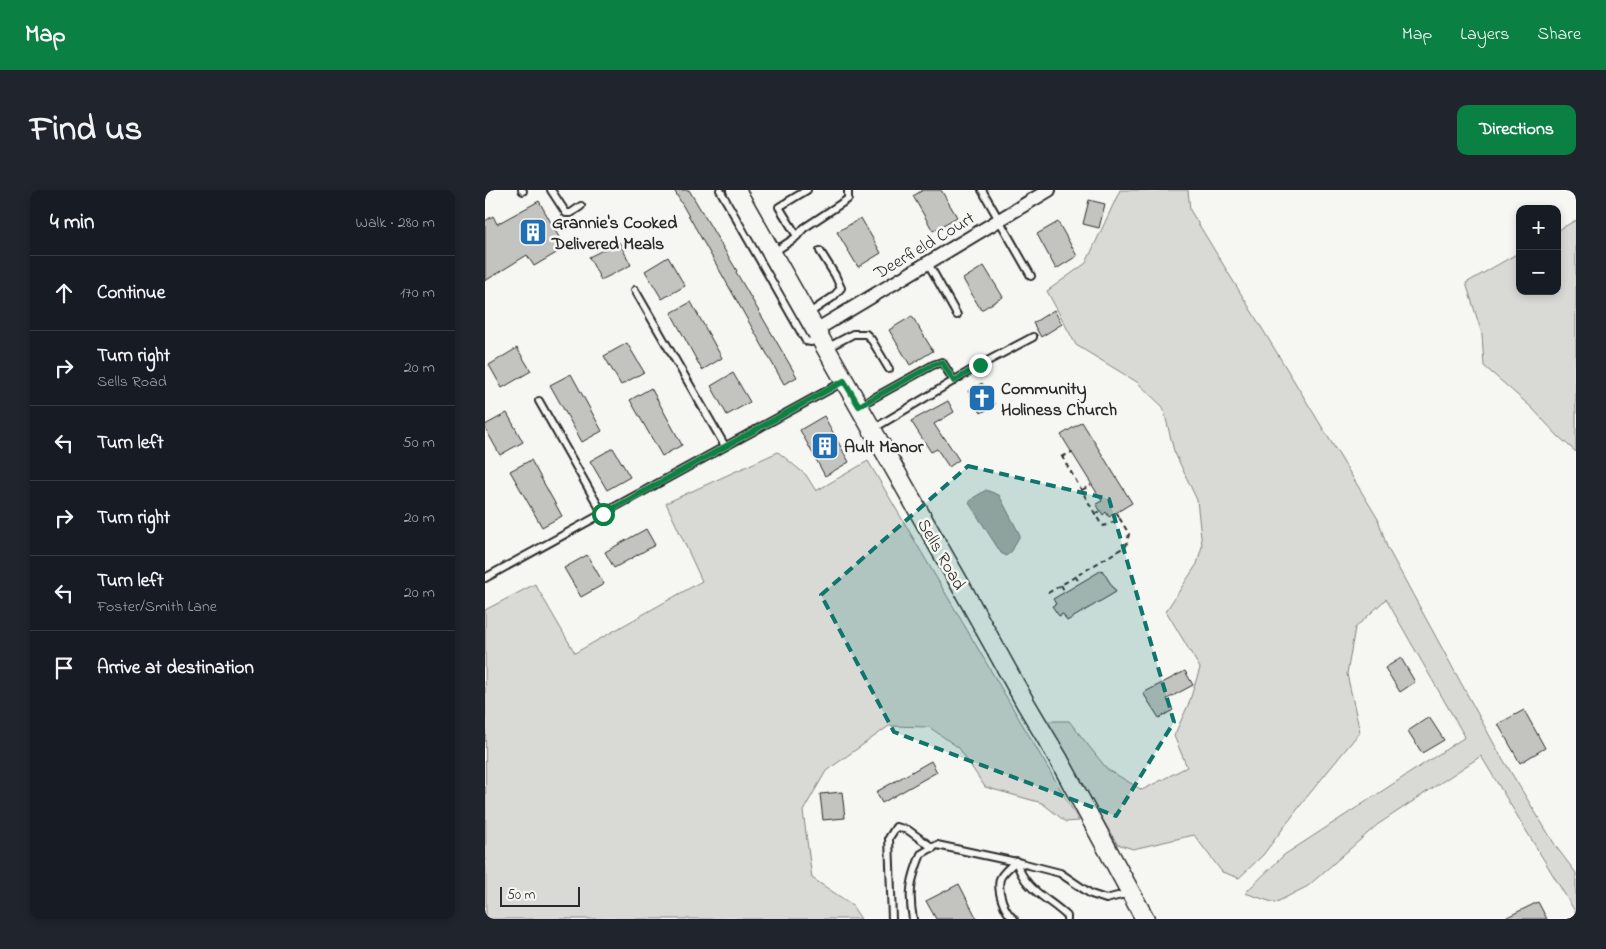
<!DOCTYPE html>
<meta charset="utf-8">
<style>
body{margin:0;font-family:"Indie Flower",sans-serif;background:#20242c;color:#f1f3f6}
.controls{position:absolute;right:15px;top:15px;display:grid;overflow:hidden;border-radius:10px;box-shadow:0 2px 8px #0003}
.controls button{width:45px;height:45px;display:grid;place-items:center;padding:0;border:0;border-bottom:1px solid #363941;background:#171b24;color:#f1f3f6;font:25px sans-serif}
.scale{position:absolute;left:15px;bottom:12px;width:80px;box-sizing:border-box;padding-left:5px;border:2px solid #2b2b2b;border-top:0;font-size:14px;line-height:18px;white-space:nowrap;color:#2b2b2b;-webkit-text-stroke:4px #f6f6f2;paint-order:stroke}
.stop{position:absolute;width:15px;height:15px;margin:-11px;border:4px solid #0b8043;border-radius:50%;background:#fff}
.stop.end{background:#0b8043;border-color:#fff;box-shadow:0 1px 5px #0008}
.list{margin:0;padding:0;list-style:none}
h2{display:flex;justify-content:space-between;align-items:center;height:65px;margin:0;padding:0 20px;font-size:21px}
h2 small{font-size:16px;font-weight:400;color:#9ea1a6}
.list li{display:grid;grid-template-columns:32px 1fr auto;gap:15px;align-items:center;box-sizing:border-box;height:75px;padding:0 20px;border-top:1px solid #363941}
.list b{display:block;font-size:19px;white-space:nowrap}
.list p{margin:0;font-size:16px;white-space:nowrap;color:#9ea1a6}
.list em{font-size:16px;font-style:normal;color:#9ea1a6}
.icon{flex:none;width:28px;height:28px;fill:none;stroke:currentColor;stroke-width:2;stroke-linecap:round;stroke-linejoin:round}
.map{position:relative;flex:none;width:1091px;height:729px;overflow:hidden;border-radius:10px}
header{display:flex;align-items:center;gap:30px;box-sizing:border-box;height:70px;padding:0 25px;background:#0b8043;color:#fff}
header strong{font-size:24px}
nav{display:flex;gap:28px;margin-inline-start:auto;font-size:18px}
.intro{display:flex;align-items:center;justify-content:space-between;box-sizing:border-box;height:120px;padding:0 30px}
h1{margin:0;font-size:35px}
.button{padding:12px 22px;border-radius:10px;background:#0b8043;color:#fff;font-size:18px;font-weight:700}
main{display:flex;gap:30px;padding:0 30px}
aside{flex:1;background:#171b24;border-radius:10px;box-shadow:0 2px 8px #0003}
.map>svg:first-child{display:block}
.green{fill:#d9d9d5;stroke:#828280}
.water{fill:#aeaeab;stroke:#7a7a78}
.building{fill:#c3c3c0;stroke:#2b2b2b}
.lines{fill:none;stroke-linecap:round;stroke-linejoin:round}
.lane-casing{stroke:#2b2b2b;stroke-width:10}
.street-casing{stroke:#2b2b2b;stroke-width:16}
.secondary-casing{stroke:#2b2b2b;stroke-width:21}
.path{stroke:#2b2b2b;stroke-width:2;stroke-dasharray:5 4;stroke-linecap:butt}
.lane{stroke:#f6f6f2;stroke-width:6}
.street{stroke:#f6f6f2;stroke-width:12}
.secondary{stroke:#f6f6f2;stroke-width:18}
.route{stroke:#0b8043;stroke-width:6}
.marked{fill:#0f766e;fill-opacity:0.2;stroke:#0f766e;stroke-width:4;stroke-dasharray:10 6;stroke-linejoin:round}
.labels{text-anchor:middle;stroke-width:5;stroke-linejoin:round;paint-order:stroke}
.poi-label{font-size:18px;font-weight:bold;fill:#2b2b2b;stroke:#f6f6f2;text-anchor:start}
.street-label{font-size:18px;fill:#2b2b2b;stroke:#f6f6f2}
</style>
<header>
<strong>Map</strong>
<nav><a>Map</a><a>Layers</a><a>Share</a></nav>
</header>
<div class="intro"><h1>Find us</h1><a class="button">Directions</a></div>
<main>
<aside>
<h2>4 min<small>Walk · 280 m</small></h2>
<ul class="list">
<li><svg class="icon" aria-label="ahead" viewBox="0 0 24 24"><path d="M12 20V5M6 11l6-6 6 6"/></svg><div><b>Continue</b></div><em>170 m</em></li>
<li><svg class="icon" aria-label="right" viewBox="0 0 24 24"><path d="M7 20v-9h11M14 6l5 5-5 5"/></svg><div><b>Turn right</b><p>Sells Road</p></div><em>20 m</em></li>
<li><svg class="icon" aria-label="left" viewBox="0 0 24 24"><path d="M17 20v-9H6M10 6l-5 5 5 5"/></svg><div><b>Turn left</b></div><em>50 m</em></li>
<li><svg class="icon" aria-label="right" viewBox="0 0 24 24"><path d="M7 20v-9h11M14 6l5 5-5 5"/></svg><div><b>Turn right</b></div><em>20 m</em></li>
<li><svg class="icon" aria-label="left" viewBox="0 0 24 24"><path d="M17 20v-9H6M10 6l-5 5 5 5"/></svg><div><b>Turn left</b><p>Foster/Smith Lane</p></div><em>20 m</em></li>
<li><svg class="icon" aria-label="arrive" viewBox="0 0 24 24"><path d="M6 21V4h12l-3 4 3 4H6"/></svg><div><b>Arrive at destination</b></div></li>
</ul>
</aside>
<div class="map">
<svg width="1091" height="729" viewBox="0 0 1091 729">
<rect width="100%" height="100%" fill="#f6f6f2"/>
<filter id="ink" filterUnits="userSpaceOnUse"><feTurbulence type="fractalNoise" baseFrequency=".02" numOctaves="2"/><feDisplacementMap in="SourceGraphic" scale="10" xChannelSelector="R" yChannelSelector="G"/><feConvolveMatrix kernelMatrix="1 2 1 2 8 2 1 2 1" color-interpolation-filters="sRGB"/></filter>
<g filter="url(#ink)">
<!-- green -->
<g class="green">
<polygon points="635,0 703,0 705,20 893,329 902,357 1013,561 1072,658 1091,683 1091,723 996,566 892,635 823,696 790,713 760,703 799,665 980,547 901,409 870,438 862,484 875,542 821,608 778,665 754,688 737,682 709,645 648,659 632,654 560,531 584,531 622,579 657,600 702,577 689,546 704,513 715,478 681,421 712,374 717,356 712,310 689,261 678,217 652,192 591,155 562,101 601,73"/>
<polygon points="1091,30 1091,262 1073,246 1046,217 999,176 997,144 981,93 1035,62 1035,101 1072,101 1072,41"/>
<polygon points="293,262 321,285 331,301 383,271 594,631 581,632 557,613 500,597 474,558 444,537 404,536 341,581 318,621 327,688 366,714 376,729 1,729 0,420 50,394 90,463 217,391 181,313"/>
</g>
<!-- water -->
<polygon class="water" points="501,300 514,305 535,345 527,361 521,366 516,363 484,313 488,308"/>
<!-- building -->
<g class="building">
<polygon points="189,0 204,0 252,81 251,82 312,187 299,194"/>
<polygon points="438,0 456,0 472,27 448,41 428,6"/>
<polygon points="604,10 620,14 614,38 598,34"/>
<polygon points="54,11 80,58 49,76 42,65 0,91 0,31 8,26 12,34"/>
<polygon points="376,28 396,63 373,77 352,42"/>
<polygon points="573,32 592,66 571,79 552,44"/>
<polygon points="134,52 146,75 116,90 104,67"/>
<polygon points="183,67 200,96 177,109 160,81"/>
<polygon points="499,76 518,107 496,120 478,89"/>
<polygon points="206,112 237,168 217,180 186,123"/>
<polygon points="569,120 577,134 556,147 548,133"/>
<polygon points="427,126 448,161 425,175 404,140"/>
<polygon points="142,153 159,182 136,195 119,166"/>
<polygon points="32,158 46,181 17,198 4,175"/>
<polygon points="248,183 265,212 242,225 226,196"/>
<polygon points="86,184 117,241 97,252 65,195"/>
<polygon points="497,193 510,215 496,223 483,201"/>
<polygon points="166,198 197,255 177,266 145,210"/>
<polygon points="463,211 469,222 449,234 458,248 459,247 474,270 464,277 452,259 446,262 426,231"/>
<polygon points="22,223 38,252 15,265 0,238 0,235"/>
<polygon points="339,226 364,272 340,286 315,240"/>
<polygon points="597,232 647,313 624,327 621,322 618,325 611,314 617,311 576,245"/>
<polygon points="128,258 145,287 122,300 105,271"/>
<polygon points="46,270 77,326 57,337 25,281"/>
<polygon points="161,339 170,355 129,378 120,362"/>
<polygon points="102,365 119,394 96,407 79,378"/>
<polygon points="617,380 631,402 582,431 578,424 574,426 567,416 571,414 568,409"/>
<polygon points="916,468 930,492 915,502 900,478"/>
<polygon points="700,481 708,495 682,509 688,520 674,528 658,503"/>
<polygon points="1039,520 1060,558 1035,573 1013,534"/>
<polygon points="944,527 959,550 937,563 923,541"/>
<polygon points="446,571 452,582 397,613 391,602"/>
<polygon points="357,602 360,628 338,630 335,604"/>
<polygon points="474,694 492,729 451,729 441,711"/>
<polygon points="1053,712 1062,729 1018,729"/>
</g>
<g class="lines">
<!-- lane casing -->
<g class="lane-casing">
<g id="lane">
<polyline points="37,0 38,1"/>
<polyline points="66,0 81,23 86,23 96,16"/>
<polyline points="235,0 321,151 326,152 333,147"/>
<polyline points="497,0 546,86"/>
<polyline points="312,46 294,17 322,0"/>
<polyline points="289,62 310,48 319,38 363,9 363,0"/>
<polyline points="443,73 472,125"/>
<polyline points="150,100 240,256"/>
<polyline points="323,124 348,107 356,98 350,85 335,61"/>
<polyline points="342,158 368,144 381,144 386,149 404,179"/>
<polyline points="54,211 118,324"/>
<polyline points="374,216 448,175 457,172 469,191"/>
<polyline points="388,239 495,175 548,147"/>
<polyline points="0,388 358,192"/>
<polyline points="407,729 404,648 411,637 423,640 448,658"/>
<path d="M 428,729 C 423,702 426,689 436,664 L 452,655 L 536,673 L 575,683 L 606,704 L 621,709 L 644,703"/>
<path d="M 529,729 C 519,722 512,701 515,689 C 517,683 526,676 531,671 C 541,702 561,706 582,726 L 582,729"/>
</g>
</g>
<!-- street casing -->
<g class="street-casing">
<polyline id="street" points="331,140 564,0"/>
</g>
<!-- secondary casing -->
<g class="secondary-casing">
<polyline id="secondary" points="251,0 472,389 541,514 573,568 660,729"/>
</g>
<!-- path -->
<g class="path">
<polyline points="577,267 587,262"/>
<polyline points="597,300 606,295"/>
<polyline points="632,323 635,329"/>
<polyline points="610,324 616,321"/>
<polyline points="590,386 595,393"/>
<polyline points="576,395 580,402"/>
<polyline points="563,403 641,356 644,344 635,329 619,336 616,334 575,263"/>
</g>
<!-- lane -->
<use href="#lane" class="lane"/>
<!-- street -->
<use href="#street" class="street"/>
<!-- secondary -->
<use href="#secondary" class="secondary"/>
</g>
</g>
<g class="lines" filter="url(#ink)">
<!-- route -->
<polyline class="route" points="118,324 359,191 374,216 448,175 457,172 469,191 495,175"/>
</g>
<!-- marked area -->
<path class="marked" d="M 483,276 L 624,309 L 689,532 L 631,626 L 409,542 L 336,405 Z"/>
<!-- icons -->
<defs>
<g id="building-square" transform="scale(1.4375)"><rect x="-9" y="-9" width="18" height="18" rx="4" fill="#1f6fb2" stroke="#f6f6f2"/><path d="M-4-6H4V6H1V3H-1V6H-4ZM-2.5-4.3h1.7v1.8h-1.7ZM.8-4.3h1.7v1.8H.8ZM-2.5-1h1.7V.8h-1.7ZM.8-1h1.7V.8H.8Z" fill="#fff"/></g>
<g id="church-square" transform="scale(1.4375)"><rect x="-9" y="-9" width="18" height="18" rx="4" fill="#1f6fb2" stroke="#f6f6f2"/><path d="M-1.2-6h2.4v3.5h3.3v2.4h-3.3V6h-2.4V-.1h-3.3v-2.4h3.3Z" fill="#fff"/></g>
</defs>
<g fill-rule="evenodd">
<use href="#building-square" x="48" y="42"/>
<use href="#church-square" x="497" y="208"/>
<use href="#building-square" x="340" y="256"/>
</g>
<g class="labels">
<!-- poi labels -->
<g class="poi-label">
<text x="67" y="38">Grannie's Cooked<tspan x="67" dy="21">Delivered Meals</tspan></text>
<text x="516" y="204">Community<tspan x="516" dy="21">Holiness Church</tspan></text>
<text x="359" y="262">Ault Manor</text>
</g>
<!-- street labels -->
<g class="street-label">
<text transform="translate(439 55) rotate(-31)" y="6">Deerfield Court</text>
<text transform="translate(457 364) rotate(60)" y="6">Sells Road</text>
</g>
</g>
</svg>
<div class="controls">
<button>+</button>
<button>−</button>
</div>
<div class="scale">50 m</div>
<div class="stop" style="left:118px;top:324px"></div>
<div class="stop end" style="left:495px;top:175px"></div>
</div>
</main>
